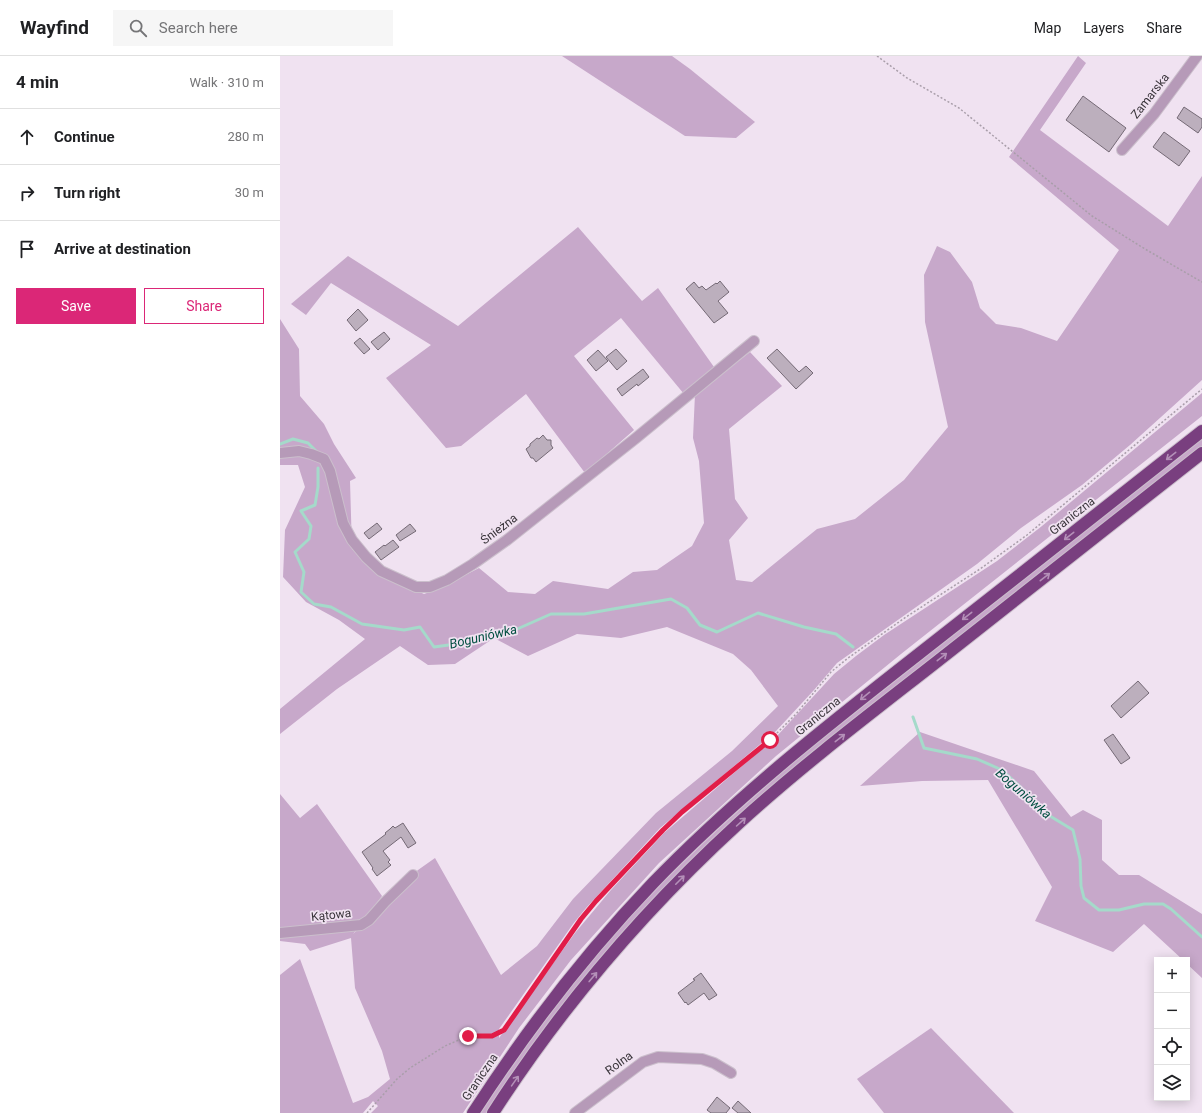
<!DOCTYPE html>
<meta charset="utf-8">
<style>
body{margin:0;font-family:Roboto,sans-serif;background:#f6f6f6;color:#202124}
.controls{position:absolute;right:12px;bottom:12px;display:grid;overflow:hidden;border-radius:0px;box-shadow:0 2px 10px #0003}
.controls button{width:36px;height:36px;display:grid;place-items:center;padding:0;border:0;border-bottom:1px solid #e0e0e0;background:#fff;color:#202124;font:20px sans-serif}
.stop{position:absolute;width:12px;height:12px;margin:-9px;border:3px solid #e11d48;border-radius:50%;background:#fff}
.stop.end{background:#e11d48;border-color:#fff;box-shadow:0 1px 4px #0008}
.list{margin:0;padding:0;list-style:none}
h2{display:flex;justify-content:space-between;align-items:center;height:52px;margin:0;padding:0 16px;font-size:17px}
h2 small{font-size:13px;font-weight:400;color:#757577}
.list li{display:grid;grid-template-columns:26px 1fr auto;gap:12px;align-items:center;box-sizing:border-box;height:56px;padding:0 16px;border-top:1px solid #e0e0e0}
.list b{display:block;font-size:15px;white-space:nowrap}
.list em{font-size:13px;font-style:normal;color:#757577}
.actions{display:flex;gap:8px;padding:12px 16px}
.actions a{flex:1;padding:9px 0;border:1px solid #db2777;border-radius:0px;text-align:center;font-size:14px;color:#db2777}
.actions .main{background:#db2777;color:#fff}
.icon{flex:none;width:22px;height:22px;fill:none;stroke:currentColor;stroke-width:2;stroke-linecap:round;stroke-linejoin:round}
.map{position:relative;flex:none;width:922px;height:1057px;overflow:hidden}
header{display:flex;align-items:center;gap:24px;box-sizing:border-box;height:56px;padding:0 20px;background:#fff;border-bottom:1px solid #e0e0e0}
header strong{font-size:19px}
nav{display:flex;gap:22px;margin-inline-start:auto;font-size:14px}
.search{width:280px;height:36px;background:#f6f6f6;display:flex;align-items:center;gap:10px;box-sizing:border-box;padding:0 14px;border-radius:0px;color:#757577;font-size:15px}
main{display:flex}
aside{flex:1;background:#fff}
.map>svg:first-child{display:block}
.green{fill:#c7a8ca}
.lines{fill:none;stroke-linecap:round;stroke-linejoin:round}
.stream{stroke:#a5daca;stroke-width:3}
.building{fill:#bcafbd;stroke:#756a76}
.minor-casing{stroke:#cbbfcc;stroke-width:12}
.highway-casing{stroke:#cbbfcc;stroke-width:14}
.path{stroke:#a99eaa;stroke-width:1.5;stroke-dasharray:2 2;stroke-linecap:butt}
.minor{stroke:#b69ab8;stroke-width:10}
.highway{stroke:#793f7f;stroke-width:12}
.oneway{stroke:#b490b8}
.route{stroke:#e11d48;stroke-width:5}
.labels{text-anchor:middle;stroke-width:3.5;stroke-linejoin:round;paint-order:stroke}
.street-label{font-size:12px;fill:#39343a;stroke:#f0e2f1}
.water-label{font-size:13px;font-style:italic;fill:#014e40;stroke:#f0e2f1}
</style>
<header>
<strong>Wayfind</strong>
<div class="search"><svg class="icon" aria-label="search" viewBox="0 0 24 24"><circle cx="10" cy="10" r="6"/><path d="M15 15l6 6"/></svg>Search here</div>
<nav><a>Map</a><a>Layers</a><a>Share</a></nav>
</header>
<main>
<aside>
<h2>4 min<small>Walk · 310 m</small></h2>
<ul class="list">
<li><svg class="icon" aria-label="ahead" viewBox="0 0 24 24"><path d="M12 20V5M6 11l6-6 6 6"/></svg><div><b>Continue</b></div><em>280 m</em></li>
<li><svg class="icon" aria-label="right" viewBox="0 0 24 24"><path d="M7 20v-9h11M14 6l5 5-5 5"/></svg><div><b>Turn right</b></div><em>30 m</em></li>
<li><svg class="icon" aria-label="arrive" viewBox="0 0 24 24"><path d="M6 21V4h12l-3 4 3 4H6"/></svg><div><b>Arrive at destination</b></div></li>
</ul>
<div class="actions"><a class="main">Save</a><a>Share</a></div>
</aside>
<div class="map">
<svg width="922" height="1057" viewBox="0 0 922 1057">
<rect width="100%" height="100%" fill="#f0e2f1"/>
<!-- green -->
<g class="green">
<polygon points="282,0 392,0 410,13 475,66 456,82 405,80"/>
<polygon points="798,0 806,7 760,74 888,170 922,120 922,324 850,389 802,429 741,472 697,508 557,607 534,634 496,675 380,772 306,852 293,868 219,973 219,982 295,877 331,834 384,777 497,680 554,618 576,600 604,579 717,505 762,470 922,337 922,360 621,598 496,700 379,807 291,904 239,972 183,1057 91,1057 98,1050 93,1045 83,1057 0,1057 0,919 20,903 73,1047 88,1041 110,1023 102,995 75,932 71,882 30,895 25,888 0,885 0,738 20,762 37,748 102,840 73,878 138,814 155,802 221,919 257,890 293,843 376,757 452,695 498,650 471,614 453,598 387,571 341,582 297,578 248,600 214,582 175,608 148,609 120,590 57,633 0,678 0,680 0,653 85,583 59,564 26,546 3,521 5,474 25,431 18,409 0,409 0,263 19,293 20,340 44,368 54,388 76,422 70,425 72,493 93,514 144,538 158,533 199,512 228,536 255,538 273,525 328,533 353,516 377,514 412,490 424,467 419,405 413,382 415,338 470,296 502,330 449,373 455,443 468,462 449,484 456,524 472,526 537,473 575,463 624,424 668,371 645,266 644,219 657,190 670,196 692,226 700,252 716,268 741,272 777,285 839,194 729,101"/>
<polygon points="298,171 362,245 378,232 434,311 404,338 341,262 294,300 354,374 305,417 246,338 181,390 166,392 106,322 151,289 51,227 26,259 11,248 68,200 178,270"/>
<path d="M 922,382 L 922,390 L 590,650 L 423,793 L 368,849 L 320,903 L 271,964 L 229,1023 L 206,1057 L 200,1057 C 239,999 280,942 325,889 C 384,821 450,760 519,702 L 519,701 Z"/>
<polygon points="640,676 754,715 791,761 803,754 822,764 822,804 839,819 859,819 922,858 922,922 907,908 907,904 903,904 864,868 833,896 755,865 772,831 708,724 642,725 580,730"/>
<polygon points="651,972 734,1057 604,1057 577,1023"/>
</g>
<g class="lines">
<!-- stream -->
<g class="stream">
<polyline points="0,388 13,383 28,387 36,395"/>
<polyline points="38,412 38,431 35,449 21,455 31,470 29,483 15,496 24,516 21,536 34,548 51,551 82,568 124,574 140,571 154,591 176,588 217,575 235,574 271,558 304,558 391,543 407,552 420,569 437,576 478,557 524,571 556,578 573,591"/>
<polyline points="633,661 644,692 697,703 722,714 747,737 765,757 793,774 800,803 801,830 804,842 819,854 839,854 864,848 883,848 891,853 922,881"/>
</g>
</g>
<!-- building -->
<g class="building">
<polygon points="803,40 846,72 829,96 786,64"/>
<polygon points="904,51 922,63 922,71 918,77 897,62"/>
<polygon points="884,76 910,95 899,110 873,91"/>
<polygon points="440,225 449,236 438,245 448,257 434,267 406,233 414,226 419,232 422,230 426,234 436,227 437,228"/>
<polygon points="78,253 88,264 76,275 67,264"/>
<polygon points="104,276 110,283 98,294 91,286"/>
<polygon points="80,282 90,293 84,298 74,287"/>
<polygon points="336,293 347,305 337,314 326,301"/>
<polygon points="497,293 519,316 526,310 533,317 516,333 487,302"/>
<polygon points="318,294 328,305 316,315 307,304"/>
<polygon points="363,313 369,321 358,330 357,328 342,340 337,333"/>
<polygon points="263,379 267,384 271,384 271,389 273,392 256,406 253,402 251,402 246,393 250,390 250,388 257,382 259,383"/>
<polygon points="97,467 102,473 89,483 84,477"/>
<polygon points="130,468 136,475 120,485 116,479"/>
<polygon points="113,484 119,491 101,504 95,496 104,489 105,490"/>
<polygon points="858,625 869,637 841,662 831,650"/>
<polygon points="833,678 850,702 841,708 824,684"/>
<polygon points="123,767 136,787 128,792 121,781 103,795 110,804 108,806 111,809 97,820 92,813 93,812 82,796 106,778 105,777 110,773 113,770 115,772"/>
<polygon points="421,917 437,939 429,944 424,937 408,949 406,946 405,947 398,937 415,924 413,923"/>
<polygon points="437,1041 450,1052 446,1057 431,1057 427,1054"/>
<polygon points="458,1045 471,1057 458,1057 452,1052"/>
</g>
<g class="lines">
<!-- minor casing -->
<g class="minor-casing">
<g id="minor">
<polyline points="842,94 874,58 917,0"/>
<polyline points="0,397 19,395 31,398 44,403 50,415 63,467 72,484 86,501 101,515 136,531 150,531 167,524 193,508 227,484 356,382 474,285"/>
<polyline points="0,877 81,869 89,864 105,846 133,819"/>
<polyline points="295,1057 363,1006 378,1001 422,1003 434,1007 451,1017"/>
</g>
</g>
<!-- highway casing -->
<g class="highway-casing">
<g id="highway">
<path d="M 193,1057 C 246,975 305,898 373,827 C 455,742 548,669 640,597 C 734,523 828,450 922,375"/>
<path d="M 213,1057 C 282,950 365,853 459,767 C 526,706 598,652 668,597 C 753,530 837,464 922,397"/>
</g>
</g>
<!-- path -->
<g class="path">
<polyline points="597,0 627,22 679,52 812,160 865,193 922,226"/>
<polyline points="87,1057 117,1023 130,1012 165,990 188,980 212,980 224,974 301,863 316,845 383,774 402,756 490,684 516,658 551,616 568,602 626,561 700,513 747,479 922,333"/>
</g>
<!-- minor -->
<use href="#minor" class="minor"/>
<!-- highway -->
<use href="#highway" class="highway"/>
</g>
<!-- one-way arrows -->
<defs><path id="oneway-shaft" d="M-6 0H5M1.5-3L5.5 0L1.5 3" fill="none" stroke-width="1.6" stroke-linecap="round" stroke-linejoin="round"/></defs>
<g class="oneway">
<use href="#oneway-shaft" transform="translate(891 400) rotate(142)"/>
<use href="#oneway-shaft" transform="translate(789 480) rotate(142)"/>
<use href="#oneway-shaft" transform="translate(765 521) rotate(-38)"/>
<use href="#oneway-shaft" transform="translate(687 560) rotate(142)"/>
<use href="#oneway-shaft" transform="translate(662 601) rotate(-38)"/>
<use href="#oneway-shaft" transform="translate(585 640) rotate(141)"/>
<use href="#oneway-shaft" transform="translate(560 682) rotate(-38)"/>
<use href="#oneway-shaft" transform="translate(461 766) rotate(-42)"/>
<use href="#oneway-shaft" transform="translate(400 824) rotate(-45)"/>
<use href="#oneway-shaft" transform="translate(313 921) rotate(-50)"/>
<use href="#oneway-shaft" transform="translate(235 1025) rotate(-55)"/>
</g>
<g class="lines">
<!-- route -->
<polyline class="route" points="188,980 212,980 224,974 301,863 316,845 383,774 402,756 490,684"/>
</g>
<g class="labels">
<!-- street labels -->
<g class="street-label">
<text transform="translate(870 40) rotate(-52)" y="4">Zamarska</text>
<text transform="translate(792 460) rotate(-38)" y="4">Graniczna</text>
<text transform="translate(219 473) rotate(-37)" y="4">Śnieżna</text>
<text transform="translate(538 660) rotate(-39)" y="4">Graniczna</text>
<text transform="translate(51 859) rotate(-6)" y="4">Kątowa</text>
<text transform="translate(339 1007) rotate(-36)" y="4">Rolna</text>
<text transform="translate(200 1021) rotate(-56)" y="4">Graniczna</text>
</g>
<!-- water labels -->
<g class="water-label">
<text transform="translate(203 580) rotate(-13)" y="5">Boguniówka</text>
<text transform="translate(744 737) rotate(41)" y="5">Boguniówka</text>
</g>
</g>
</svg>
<div class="controls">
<button>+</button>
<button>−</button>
<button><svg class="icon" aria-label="locate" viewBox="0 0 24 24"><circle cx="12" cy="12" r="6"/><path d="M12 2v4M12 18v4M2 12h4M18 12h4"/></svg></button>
<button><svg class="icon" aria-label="layers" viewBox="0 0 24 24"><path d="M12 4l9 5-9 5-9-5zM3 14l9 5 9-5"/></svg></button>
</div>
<div class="stop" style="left:490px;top:684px"></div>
<div class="stop end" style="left:188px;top:980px"></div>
</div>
</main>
